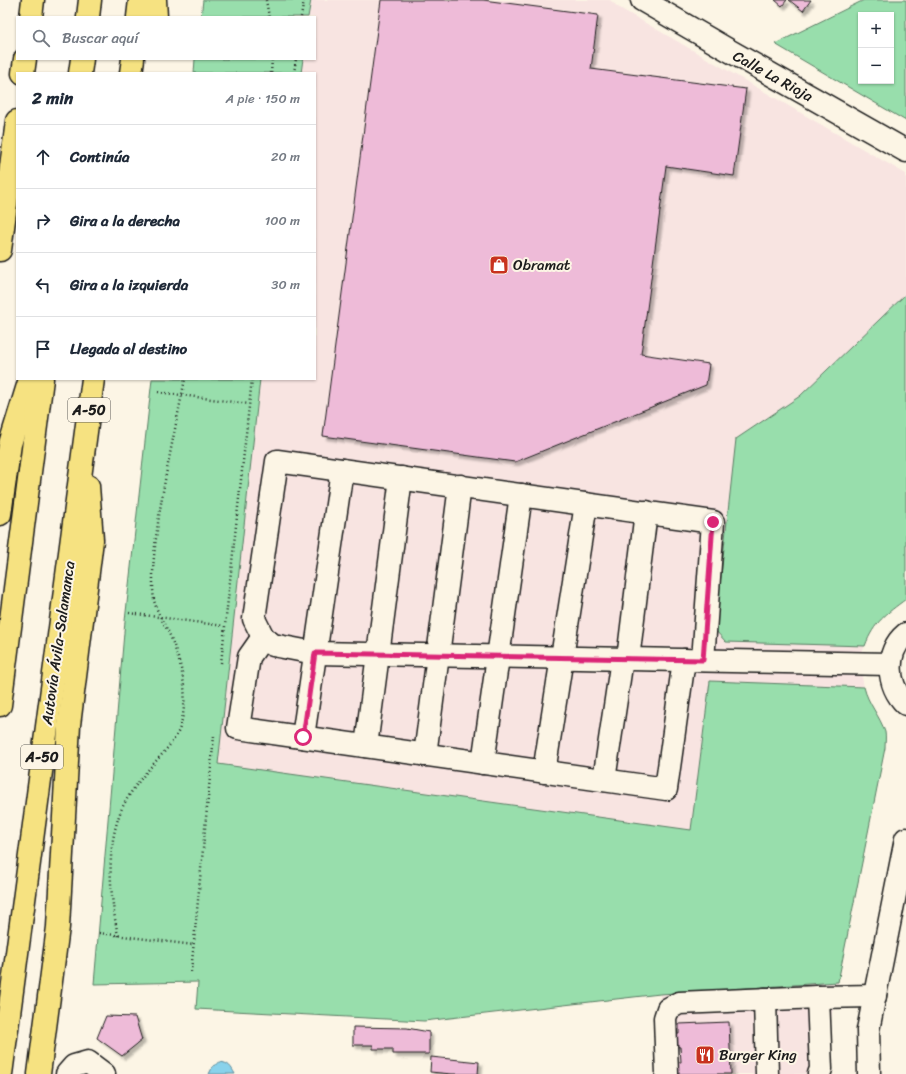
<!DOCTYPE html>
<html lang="es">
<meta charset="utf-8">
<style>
body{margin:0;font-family:Sriracha,sans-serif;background:#f6f6f7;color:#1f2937}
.controls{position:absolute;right:12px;top:12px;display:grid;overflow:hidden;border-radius:0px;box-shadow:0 1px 3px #0004}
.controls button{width:36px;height:36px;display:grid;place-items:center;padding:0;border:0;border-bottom:1px solid #e0e1e3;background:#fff;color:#1f2937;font:20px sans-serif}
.stop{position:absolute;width:12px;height:12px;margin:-9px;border:3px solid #db2777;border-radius:50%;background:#fff}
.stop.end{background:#db2777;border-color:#fff;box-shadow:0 1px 4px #0008}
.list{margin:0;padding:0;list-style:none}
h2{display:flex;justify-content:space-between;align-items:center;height:52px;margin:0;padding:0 16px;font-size:17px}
h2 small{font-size:13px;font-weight:400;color:#747a83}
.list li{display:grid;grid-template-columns:26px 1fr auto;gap:12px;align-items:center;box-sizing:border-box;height:64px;padding:0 16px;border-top:1px solid #e0e1e3}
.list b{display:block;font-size:15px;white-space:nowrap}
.list em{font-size:13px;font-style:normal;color:#747a83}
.icon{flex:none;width:22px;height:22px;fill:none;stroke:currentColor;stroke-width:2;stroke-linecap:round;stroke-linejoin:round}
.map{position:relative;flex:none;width:906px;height:1074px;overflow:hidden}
.search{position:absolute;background:#fff;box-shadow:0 1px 3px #0004;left:16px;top:16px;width:300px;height:44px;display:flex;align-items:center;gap:10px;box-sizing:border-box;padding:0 14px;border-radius:0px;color:#747a83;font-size:15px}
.panel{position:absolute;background:#fff;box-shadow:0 1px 3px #0004;left:16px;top:72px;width:300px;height:308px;border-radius:0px}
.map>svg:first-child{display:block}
.built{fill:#f8e4e1}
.green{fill:#98deac;stroke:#5a7d64;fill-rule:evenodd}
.water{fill:#89d2eb;stroke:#5d8998}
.building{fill:#eebbd8;stroke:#1c1c1c;filter:url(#shadow)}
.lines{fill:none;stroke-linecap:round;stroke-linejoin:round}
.minor-casing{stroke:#1c1c1c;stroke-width:25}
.highway-casing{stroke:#1c1c1c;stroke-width:25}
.path{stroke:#1c1c1c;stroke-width:2.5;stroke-dasharray:1 3;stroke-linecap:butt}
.minor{stroke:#fcf5e5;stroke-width:22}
.highway{stroke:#f6e281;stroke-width:22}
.route{stroke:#db2777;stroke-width:5}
.labels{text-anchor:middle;stroke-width:4;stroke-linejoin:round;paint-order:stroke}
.shield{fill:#fcf5e5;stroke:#5f5d58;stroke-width:1}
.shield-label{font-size:14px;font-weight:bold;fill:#1c1c1c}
.street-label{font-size:15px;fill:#1c1c1c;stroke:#fcf5e5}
.poi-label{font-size:15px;fill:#1c1c1c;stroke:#fcf5e5;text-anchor:start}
</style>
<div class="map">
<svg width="906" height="1074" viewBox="0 0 906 1074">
<defs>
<filter id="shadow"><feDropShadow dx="3.5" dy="3.5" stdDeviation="1" flood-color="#0004"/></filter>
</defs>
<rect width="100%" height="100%" fill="#fcf5e5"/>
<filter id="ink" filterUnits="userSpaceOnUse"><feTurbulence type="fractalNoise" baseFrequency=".025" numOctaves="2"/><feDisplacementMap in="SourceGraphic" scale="8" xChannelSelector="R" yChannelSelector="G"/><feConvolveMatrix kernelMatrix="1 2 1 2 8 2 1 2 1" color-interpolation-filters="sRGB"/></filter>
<g filter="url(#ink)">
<!-- built -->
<polygon class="built" points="311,0 610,0 618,7 906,174 906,599 884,615 870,633 862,653 862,677 866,697 879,717 885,733 885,748 829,1029 831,1074 661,1074 660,994 424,1021 196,1009 218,764 260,379 315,379 315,73 301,73 303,59 315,59 315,17 308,17"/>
<!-- green -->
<g class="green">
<polygon points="203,0 311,0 308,17 201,17"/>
<path d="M 864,0 L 906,0 L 906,121 L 775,44 ZM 861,15 L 891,15 L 891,81 L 861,81 Z"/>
<polygon points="195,59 303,59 301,73 194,73"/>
<path d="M 906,294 L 906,599 C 886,614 874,622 865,646 L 726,642 L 715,630 L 736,439 L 800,396 Z"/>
<path d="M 152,379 L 260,379 L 218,764 L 691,830 L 710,681 L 864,687 C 868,704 880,716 885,732 C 886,737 885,743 885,748 L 838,982 L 660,994 L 424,1021 L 196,1009 L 198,982 L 94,984 L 125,621 Z"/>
</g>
<!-- water -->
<path class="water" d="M 220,1062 C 229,1063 231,1067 235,1074 L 209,1074 L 213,1066 Z"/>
<!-- building -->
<g class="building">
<polygon points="381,0 483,0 598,15 591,69 746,89 734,176 666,166 641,354 709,364 706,385 515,462 323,436"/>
<polygon points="775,0 787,0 782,6"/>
<polygon points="789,0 811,0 803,11"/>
<polygon points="106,1016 135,1017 142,1040 122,1056 97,1038"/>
<polygon points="729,1022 731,1074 676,1074 675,1062 681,1062 680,1047 675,1046 674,1034 679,1034 679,1024"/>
<polygon points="353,1027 407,1028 429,1032 429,1054 393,1054 393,1049 373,1049 373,1045 353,1045"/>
<polygon points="431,1057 479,1062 478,1074 452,1074 430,1072"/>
</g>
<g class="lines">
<!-- minor casing -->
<g class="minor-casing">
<g id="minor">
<polyline points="642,0 730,51 906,151"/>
<path d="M 906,634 C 884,652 887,686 906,704"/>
<polyline points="263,637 249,657 238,728 666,789 684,660"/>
<polyline points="628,659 646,512"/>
<polyline points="703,660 713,522 277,461 254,619 263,637 273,645 315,653 890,664"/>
<polyline points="303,737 342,470"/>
<polyline points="366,746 401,478"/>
<polyline points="425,755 460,486"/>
<polyline points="483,763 521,495"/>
<polyline points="544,772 586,504"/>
<polyline points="604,780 622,659"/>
<polyline points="818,997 821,1069 819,1074"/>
<polyline points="765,999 767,1074"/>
<polyline points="67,1074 74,1066 88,1062 104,1074"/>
<polyline points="667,1074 665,1018 668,1009 679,1003 818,997 875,996"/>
<polyline points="869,1074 868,1030 906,839"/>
</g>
</g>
<!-- highway casing -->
<g class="highway-casing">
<g id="highway">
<polyline points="155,0 156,17"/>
<polyline points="31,17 33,0"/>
<polyline points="88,17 90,0"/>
<polyline points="138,17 140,0"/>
<polyline points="23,73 25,59"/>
<polyline points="80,73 82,59"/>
<polyline points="131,73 133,59"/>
<polyline points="0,250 17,121"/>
<polyline points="0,514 10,444 30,379"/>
<polyline points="0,705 42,379"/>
<polyline points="1,1074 93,379"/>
<polyline points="39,1074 58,927 69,725 92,540 88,486"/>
</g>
</g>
<!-- path -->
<g class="path">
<polyline points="266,0 269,17"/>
<polyline points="301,17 304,0"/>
<polyline points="271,73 272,59"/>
<polyline points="294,73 296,59"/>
<polyline points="158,392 249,404"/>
<polyline points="129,613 224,626"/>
<polyline points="221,663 252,379"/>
<polyline points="99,933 194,945"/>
<path d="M 118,936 C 110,893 105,849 122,808 C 128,796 136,785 144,775 C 154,762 176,742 180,727 C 190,693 182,665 169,633 C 164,624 156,610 154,600 C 153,594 153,586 153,579 C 153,558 156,537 159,516 C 166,470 176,425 185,379"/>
<polyline points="191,972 214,736"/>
</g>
<!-- minor -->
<use href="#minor" class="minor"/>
<!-- highway -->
<use href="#highway" class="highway"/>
</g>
</g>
<g class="lines" filter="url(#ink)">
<!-- route -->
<polyline class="route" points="303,737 315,653 703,660 713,522"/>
</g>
<!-- icons -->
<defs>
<g id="shop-square" transform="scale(1)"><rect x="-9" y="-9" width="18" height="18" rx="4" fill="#c8321e" stroke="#fcf5e5"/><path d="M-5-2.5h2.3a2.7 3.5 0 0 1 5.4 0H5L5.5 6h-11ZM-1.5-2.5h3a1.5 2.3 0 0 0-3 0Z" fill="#fff"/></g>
<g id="restaurant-square" transform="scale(1)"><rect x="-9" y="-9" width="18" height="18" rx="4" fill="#c8321e" stroke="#fcf5e5"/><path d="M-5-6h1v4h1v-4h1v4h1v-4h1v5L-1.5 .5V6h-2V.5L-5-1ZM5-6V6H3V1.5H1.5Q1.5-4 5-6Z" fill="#fff"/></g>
</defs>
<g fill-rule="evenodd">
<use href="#shop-square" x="499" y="265"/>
<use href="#restaurant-square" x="705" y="1055"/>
</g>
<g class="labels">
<!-- shield labels -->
<g class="shield">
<rect x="68" y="398" width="42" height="24" rx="3"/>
<rect x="21" y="745" width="42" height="24" rx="3"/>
</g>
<g class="shield-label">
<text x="89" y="415">A-50</text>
<text x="42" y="762">A-50</text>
</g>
<!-- street labels -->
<g class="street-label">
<text transform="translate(773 76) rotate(29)" y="5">Calle La Rioja</text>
<text transform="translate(58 643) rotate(-82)" y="5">Autovía Ávila-Salamanca</text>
</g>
<!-- poi labels -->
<g class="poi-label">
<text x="513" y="270">Obramat</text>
<text x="719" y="1060">Burger King</text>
</g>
</g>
</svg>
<div class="controls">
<button>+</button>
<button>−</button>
</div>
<div class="stop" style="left:303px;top:737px"></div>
<div class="stop end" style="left:713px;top:522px"></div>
<div class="search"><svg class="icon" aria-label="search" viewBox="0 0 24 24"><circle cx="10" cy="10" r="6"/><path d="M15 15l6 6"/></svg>Buscar aquí</div>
<section class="panel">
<h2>2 min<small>A pie · 150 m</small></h2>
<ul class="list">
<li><svg class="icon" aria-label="ahead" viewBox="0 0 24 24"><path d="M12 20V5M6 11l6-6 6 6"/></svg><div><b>Continúa</b></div><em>20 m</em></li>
<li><svg class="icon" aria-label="right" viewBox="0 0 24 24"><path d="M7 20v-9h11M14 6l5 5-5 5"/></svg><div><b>Gira a la derecha</b></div><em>100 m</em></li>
<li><svg class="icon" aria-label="left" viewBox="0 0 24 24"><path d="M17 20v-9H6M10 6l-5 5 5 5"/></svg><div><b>Gira a la izquierda</b></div><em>30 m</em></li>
<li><svg class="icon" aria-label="arrive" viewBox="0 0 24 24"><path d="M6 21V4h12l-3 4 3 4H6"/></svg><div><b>Llegada al destino</b></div></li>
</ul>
</section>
</div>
